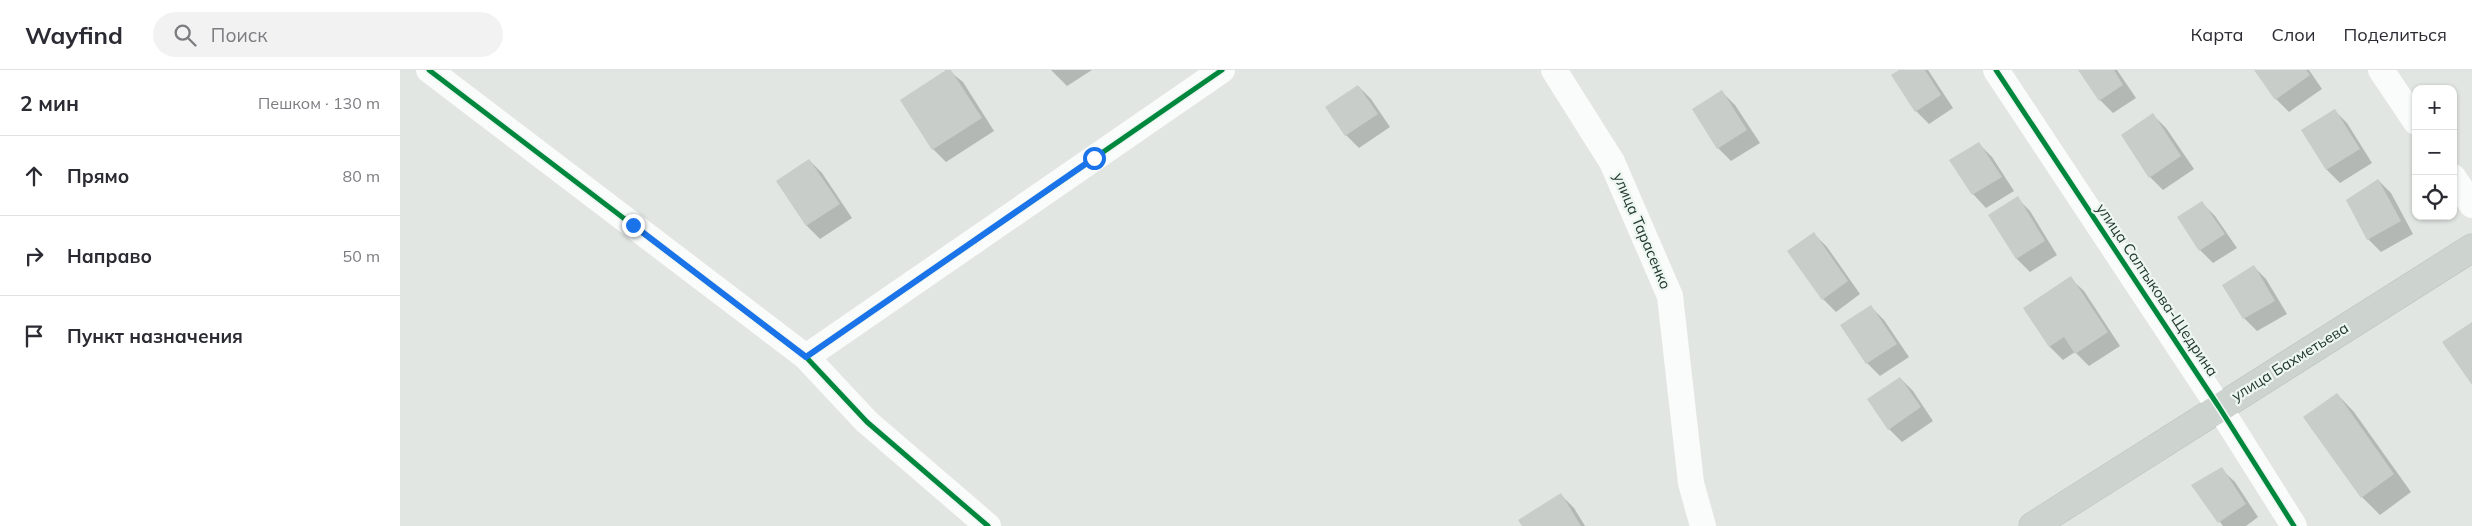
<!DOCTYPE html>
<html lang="ru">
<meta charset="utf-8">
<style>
body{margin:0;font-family:Mulish,sans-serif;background:#f2f2f3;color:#2b2b33}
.controls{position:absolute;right:15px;top:15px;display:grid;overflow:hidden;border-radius:10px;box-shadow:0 1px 4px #0004}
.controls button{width:45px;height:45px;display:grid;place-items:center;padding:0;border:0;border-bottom:1px solid #e1e1e2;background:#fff;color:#2b2b33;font:25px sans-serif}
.stop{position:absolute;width:15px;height:15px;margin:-11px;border:4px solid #1a73e8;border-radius:50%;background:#fff}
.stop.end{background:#1a73e8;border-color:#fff;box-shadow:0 1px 5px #0008}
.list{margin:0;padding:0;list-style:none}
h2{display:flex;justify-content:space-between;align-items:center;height:65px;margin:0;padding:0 20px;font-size:21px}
h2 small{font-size:16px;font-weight:400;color:#7c7c81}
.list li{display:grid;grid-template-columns:32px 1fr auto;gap:15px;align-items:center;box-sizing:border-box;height:80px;padding:0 20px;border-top:1px solid #e1e1e2}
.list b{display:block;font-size:19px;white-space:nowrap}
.list em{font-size:16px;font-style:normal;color:#7c7c81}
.icon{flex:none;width:28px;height:28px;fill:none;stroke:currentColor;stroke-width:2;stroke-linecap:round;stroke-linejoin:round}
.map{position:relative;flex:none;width:2072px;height:456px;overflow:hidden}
header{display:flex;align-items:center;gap:30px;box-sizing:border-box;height:70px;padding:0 25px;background:#fff;border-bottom:1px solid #e1e1e2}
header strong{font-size:24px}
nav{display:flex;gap:28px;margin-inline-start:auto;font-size:18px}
.search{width:350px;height:45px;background:#f2f2f3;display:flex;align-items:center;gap:12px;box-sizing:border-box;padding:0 18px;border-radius:28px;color:#7c7c81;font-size:19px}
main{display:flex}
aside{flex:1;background:#fff}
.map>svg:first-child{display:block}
.shadow{fill:#0003}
.building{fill:#c8cdca}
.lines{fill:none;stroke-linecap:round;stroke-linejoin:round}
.primary-casing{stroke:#bbc3bf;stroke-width:29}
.street{stroke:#fafbfb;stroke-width:26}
.primary{stroke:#cdd4d0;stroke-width:28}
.cycleway-casing{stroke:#eef6f1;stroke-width:8}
.cycleway{stroke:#00873e;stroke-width:5}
.route{stroke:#1a73e8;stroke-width:6}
.labels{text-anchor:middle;stroke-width:4.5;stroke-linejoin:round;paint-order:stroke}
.street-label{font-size:15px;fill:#20392e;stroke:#eef6f1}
</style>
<header>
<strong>Wayfind</strong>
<div class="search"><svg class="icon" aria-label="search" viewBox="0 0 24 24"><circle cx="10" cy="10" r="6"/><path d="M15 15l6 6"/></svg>Поиск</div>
<nav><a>Карта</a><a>Слои</a><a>Поделиться</a></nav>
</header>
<main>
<aside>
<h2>2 мин<small>Пешком · 130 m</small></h2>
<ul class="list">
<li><svg class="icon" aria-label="ahead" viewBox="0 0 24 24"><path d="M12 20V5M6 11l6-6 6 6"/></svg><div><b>Прямо</b></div><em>80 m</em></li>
<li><svg class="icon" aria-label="right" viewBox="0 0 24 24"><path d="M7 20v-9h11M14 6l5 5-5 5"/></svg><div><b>Направо</b></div><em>50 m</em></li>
<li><svg class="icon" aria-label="arrive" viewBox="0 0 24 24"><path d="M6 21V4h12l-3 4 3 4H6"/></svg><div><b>Пункт назначения</b></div></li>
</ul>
</aside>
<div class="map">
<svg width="2072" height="456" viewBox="0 0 2072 456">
<rect width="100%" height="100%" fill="#e1e6e3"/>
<!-- shadow -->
<g class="shadow">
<polygon points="548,0 563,12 594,61 546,92 533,79 502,30"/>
<polygon points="651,0 692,0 667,16"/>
<polygon points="1501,0 1528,0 1553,38 1529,54 1516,41"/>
<polygon points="1680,0 1717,0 1736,28 1713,43 1700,30"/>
<polygon points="1855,0 1909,0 1922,19 1889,42 1876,29"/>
<polygon points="958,16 971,29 990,57 959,78 946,65"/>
<polygon points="1322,22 1335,35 1360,73 1331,91 1318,78"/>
<polygon points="1934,40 1947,53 1972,93 1940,113 1927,100 1902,60"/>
<polygon points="1753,45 1766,58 1794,99 1763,120 1750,107"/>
<polygon points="1579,74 1592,87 1614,121 1586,138 1573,124 1551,91"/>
<polygon points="409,90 422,103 452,148 420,169 407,156 378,111"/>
<polygon points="1978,110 1991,123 2013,164 1981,182 1968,169"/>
<polygon points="1617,128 1630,141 1657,185 1630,202 1617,189 1590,145"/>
<polygon points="1802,133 1815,146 1837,178 1813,193 1800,180"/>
<polygon points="1414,164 1427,177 1460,224 1436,242 1423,229"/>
<polygon points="1853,196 1866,209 1887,244 1857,261 1844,248"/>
<polygon points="1670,208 1684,221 1720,276 1689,296 1675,282 1663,290 1650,277 1625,238"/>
<polygon points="1471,237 1484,250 1509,287 1480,306 1467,293"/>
<polygon points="1500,308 1513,321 1533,351 1502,372 1489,359"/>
<polygon points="1937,324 1954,342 2011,422 1980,445 1962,427"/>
<polygon points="1821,399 1835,412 1858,447 1846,456 1823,456 1793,416"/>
<polygon points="1161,425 1174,438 1185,456 1124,456"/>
</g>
<!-- building -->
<g class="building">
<polygon points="546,0 551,0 582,48 532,80 500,30"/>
<polygon points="1499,0 1525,0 1541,25 1515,42 1491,5"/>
<polygon points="1678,0 1714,0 1723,15 1699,31"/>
<polygon points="1854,0 1906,0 1910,5 1875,30"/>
<polygon points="958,15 978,44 945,66 925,37"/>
<polygon points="1322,20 1347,60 1317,79 1292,39"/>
<polygon points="1935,39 1960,79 1926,100 1901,60"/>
<polygon points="1753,43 1781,86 1749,108 1721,65"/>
<polygon points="1579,72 1602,107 1572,125 1549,90"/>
<polygon points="409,89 440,134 406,156 376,111"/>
<polygon points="1978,109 2001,151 1967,170 1946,130"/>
<polygon points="1618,126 1645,171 1616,189 1588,145"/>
<polygon points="1802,131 1825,164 1799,181 1777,147"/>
<polygon points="1414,162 1448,211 1422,230 1387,181"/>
<polygon points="1854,195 1875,231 1843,249 1822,215"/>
<polygon points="1671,206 1708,262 1675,284 1664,267 1649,277 1623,238"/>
<polygon points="1471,235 1497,274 1466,294 1440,255"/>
<polygon points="2072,252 2072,315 2042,272"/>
<polygon points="1500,307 1521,337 1488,360 1467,329"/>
<polygon points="1937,323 1994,404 1961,428 1903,347"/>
<polygon points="1822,397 1846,434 1818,453 1791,415"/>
<polygon points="1161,423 1181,456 1122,456 1118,450"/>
</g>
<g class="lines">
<!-- primary casing -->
<g class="primary-casing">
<polyline id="primary" points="1633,456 2072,178"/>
</g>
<!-- street -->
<g class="street">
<polyline points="29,0 406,287 467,352 588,456"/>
<polyline points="1154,0 1212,92 1270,226 1291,413 1303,456"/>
<polyline points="1596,0 1819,337 1894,456"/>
<polyline points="1981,0 2016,52"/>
<polyline points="2053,107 2072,135"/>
<polyline points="406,287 822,0"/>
</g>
<!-- primary -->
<use href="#primary" class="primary"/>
<!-- cycleway casing -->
<g class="cycleway-casing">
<g id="cycleway">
<polyline points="29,0 406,287 467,352 588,456"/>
<polyline points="1596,0 1819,337 1894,456"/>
<polyline points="406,287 822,0"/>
</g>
</g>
<!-- cycleway -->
<use href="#cycleway" class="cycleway"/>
</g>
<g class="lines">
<!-- route -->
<polyline class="route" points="233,155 406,287 694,88"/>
</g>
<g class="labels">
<!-- street labels -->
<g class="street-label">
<text transform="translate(1242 161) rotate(67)" y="5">улица Тарасенко</text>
<text transform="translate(1757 220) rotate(56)" y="5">улица Салтыкова-Щедрина</text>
<text transform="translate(1890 292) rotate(-32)" y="5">улица Бахметьева</text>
</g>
</g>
</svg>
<div class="controls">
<button>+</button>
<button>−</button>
<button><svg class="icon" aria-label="locate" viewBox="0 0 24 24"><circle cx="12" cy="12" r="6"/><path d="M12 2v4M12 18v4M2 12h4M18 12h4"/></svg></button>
</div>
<div class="stop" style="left:694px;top:88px"></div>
<div class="stop end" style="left:233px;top:155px"></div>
</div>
</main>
